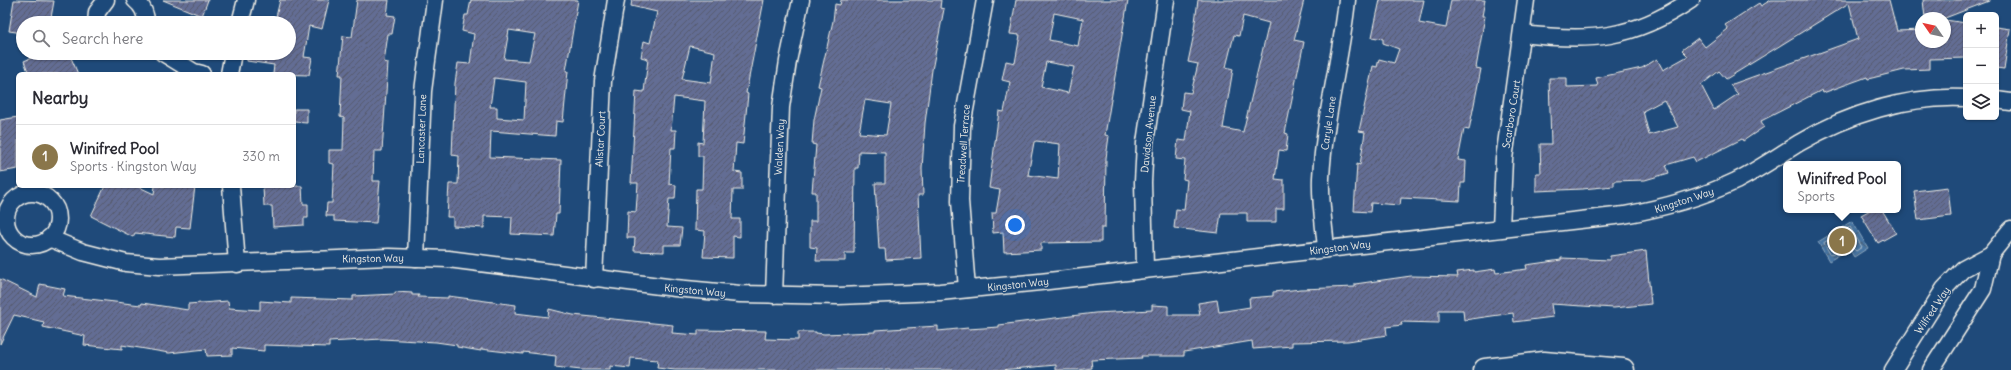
<!DOCTYPE html>
<meta charset="utf-8">
<style>
body{margin:0;font-family:Delius,sans-serif;background:#f7f7f7;color:#2b2b33}
.controls{position:absolute;right:12px;top:12px;display:grid;overflow:hidden;border-radius:6px;box-shadow:0 1px 3px #0004}
.controls button{width:36px;height:36px;display:grid;place-items:center;padding:0;border:0;border-bottom:1px solid #e1e1e2;background:#fff;color:#2b2b33;font:20px sans-serif}
.compass{position:absolute;left:1915px;top:12px;width:36px;height:36px;border-radius:50%;background:#fff;box-shadow:0 1px 3px #0004;rotate:304deg}
.you{position:absolute;left:1015px;top:225px;width:14px;height:14px;margin:-10px;border:3px solid #fff;border-radius:50%;background:#1a73e8;box-shadow:0 0 0 6px #1a73e833}
.badge{display:grid;place-items:center;width:26px;height:26px;border-radius:50%;background:#8a764a;color:#fff;font-size:13px;font-weight:700}
.pin{position:absolute;translate:-50% -50%;border:2px solid #fff;box-shadow:0 1px 4px #0006}
.popup{position:absolute;left:1783px;top:161px;width:118px;height:52px;box-sizing:border-box;display:grid;place-content:center;border-radius:6px;background:#fff;filter:drop-shadow(0 1px 3px #0005);font-size:13px;white-space:nowrap;color:#7c7c81}
.popup b{font-size:15px;color:#2b2b33}
.popup::after{content:'';position:absolute;left:50%;top:100%;margin-left:-8px;border:8px solid transparent;border-top-color:#fff}
.list{margin:0;padding:0;list-style:none}
h2{display:flex;justify-content:space-between;align-items:center;height:52px;margin:0;padding:0 16px;font-size:17px}
h2 small{font-size:13px;font-weight:400;color:#7c7c81}
.list li{display:grid;grid-template-columns:26px 1fr auto;gap:12px;align-items:center;box-sizing:border-box;height:64px;padding:0 16px;border-top:1px solid #e1e1e2}
.list b{display:block;font-size:15px;white-space:nowrap}
.list p{margin:0;font-size:13px;white-space:nowrap;color:#7c7c81}
.list em{font-size:13px;font-style:normal;color:#7c7c81}
.icon{flex:none;width:22px;height:22px;fill:none;stroke:currentColor;stroke-width:2;stroke-linecap:round;stroke-linejoin:round}
.map{position:relative;flex:none;width:2011px;height:370px;overflow:hidden}
.search{position:absolute;background:#fff;box-shadow:0 1px 3px #0004;left:16px;top:16px;width:280px;height:44px;display:flex;align-items:center;gap:10px;box-sizing:border-box;padding:0 14px;border-radius:22px;color:#7c7c81;font-size:15px}
.panel{position:absolute;background:#fff;box-shadow:0 1px 3px #0004;left:16px;top:72px;width:280px;height:116px;border-radius:6px}
.map>svg:first-child{display:block}
.water{fill:url(#water-waves);stroke:#8ca7bf}
.lines{fill:none;stroke-linecap:round;stroke-linejoin:round}
.shore{stroke:#afbfcc;stroke-width:1}
.building{fill:url(#building-hatch);stroke:#f4f1e8;fill-rule:evenodd}
.street-casing{stroke:#f4f1e8;stroke-width:19}
.secondary-casing{stroke:#f4f1e8;stroke-width:25}
.street{stroke:#1f4a7a;stroke-width:16}
.secondary{stroke:#1f4a7a;stroke-width:22}
.labels{text-anchor:middle;stroke-width:3;stroke-linejoin:round;paint-order:stroke}
.street-label{font-size:10px;fill:#f4f1e8;stroke:#1f4a7a}
</style>
<div class="map">
<svg width="2011" height="370" viewBox="0 0 2011 370">
<defs>
<pattern id="water-waves" width="16" height="10" patternUnits="userSpaceOnUse"><rect width="16" height="10" fill="#4775a3"/><path d="M0 5q4-4 8 0t8 0" fill="none" stroke="#485e74"/></pattern>
<pattern id="building-hatch" width="6" height="6" patternUnits="userSpaceOnUse"><rect width="6" height="6" fill="#646d94"/><path d="M-1 1l2-2M0 6l6-6M5 7l2-2" fill="none" stroke="#565a6d"/></pattern>
</defs>
<rect width="100%" height="100%" fill="#1f4a7a"/>
<filter id="ink" filterUnits="userSpaceOnUse"><feTurbulence type="fractalNoise" baseFrequency=".025" numOctaves="2"/><feDisplacementMap in="SourceGraphic" scale="8" xChannelSelector="R" yChannelSelector="G"/><feConvolveMatrix kernelMatrix="1 2 1 2 8 2 1 2 1" color-interpolation-filters="sRGB"/></filter>
<g filter="url(#ink)">
<!-- water -->
<polygon class="water" points="1852,221 1868,248 1854,257 1849,249 1829,261 1818,242"/>
<g class="lines">
<!-- shore -->
<g class="shore">
<path d="M 1850,227 L 1862,247 L 1856,251 C 1844,239 1842,253 1830,254 L 1824,243 Z"/>
<polygon points="1848,234 1851,237 1851,240 1845,241 1834,248 1831,247 1832,244"/>
</g>
</g>
<!-- building -->
<g class="building">
<polygon points="14,0 54,1 50,23 23,23 23,33 9,31"/>
<polygon points="163,0 208,0 202,16"/>
<polygon points="280,0 329,0 322,29 309,26 304,57 312,58 309,75 273,74 274,65 247,61 247,53 289,53 289,23 278,23 279,18 276,17"/>
<polygon points="357,0 389,0 387,15 395,16 392,34 388,34 384,62 388,63 382,151 374,151 373,181 380,181 376,223 334,221 334,216 326,216 327,203 332,203 334,164 329,163 329,150 343,150 344,118 340,117 342,75 339,75 343,36 352,37"/>
<path d="M 471,0 L 578,0 L 566,71 L 568,71 L 563,122 L 556,121 L 555,136 L 491,131 L 490,157 L 561,160 L 559,214 L 556,214 L 554,236 L 511,234 L 512,217 L 484,216 L 484,228 L 453,226 L 453,217 L 447,217 L 449,184 L 458,184 L 459,156 L 452,155 L 455,83 L 458,63 L 470,64 L 474,34 L 462,31 L 465,15 L 468,15 ZM 509,30 L 535,34 L 529,61 L 504,59 ZM 494,78 L 526,82 L 524,120 L 497,118 L 497,107 L 490,107 Z"/>
<path d="M 632,0 L 764,0 L 746,93 L 748,94 L 743,144 L 736,143 L 734,172 L 742,173 L 742,190 L 733,190 L 732,219 L 740,219 L 740,237 L 733,236 L 733,258 L 703,257 L 705,231 L 695,230 L 696,189 L 702,189 L 703,156 L 698,156 L 698,142 L 703,143 L 705,101 L 674,97 L 671,130 L 676,130 L 675,148 L 671,148 L 669,184 L 676,185 L 675,199 L 669,199 L 667,227 L 682,228 L 680,245 L 664,245 L 664,252 L 634,251 L 635,238 L 627,238 L 628,211 L 636,212 L 638,183 L 631,183 L 636,91 L 644,92 L 648,59 L 641,57 L 644,41 L 650,43 L 657,12 L 631,6 ZM 690,46 L 715,52 L 711,83 L 682,79 Z"/>
<path d="M 841,0 L 941,0 L 940,8 L 944,9 L 932,70 L 925,123 L 922,169 L 923,195 L 918,195 L 921,258 L 886,260 L 885,249 L 879,249 L 875,183 L 885,183 L 885,152 L 859,151 L 858,168 L 855,168 L 854,253 L 845,253 L 845,261 L 816,261 L 817,248 L 810,247 L 810,221 L 816,221 L 816,192 L 812,192 L 816,145 L 812,144 L 814,120 L 821,87 L 818,86 L 833,21 L 835,4 L 840,5 ZM 865,100 L 891,104 L 886,135 L 859,133 Z"/>
<path d="M 1016,0 L 1128,0 L 1105,135 L 1109,136 L 1106,158 L 1105,228 L 1101,228 L 1101,242 L 1041,243 L 1041,250 L 1004,252 L 1003,232 L 993,233 L 992,213 L 996,213 L 1000,190 L 989,188 L 999,111 L 1004,112 L 1010,82 L 1002,80 L 1006,61 L 1015,63 L 1020,35 L 1010,34 ZM 1054,13 L 1083,19 L 1078,46 L 1049,40 ZM 1046,62 L 1074,67 L 1068,93 L 1041,87 ZM 1036,141 L 1060,144 L 1058,179 L 1028,175 L 1034,142 Z"/>
<path d="M 1198,0 L 1304,0 L 1294,40 L 1304,42 L 1285,133 L 1288,134 L 1286,151 L 1279,150 L 1275,179 L 1284,180 L 1284,209 L 1276,209 L 1276,222 L 1247,222 L 1247,213 L 1221,213 L 1218,233 L 1174,228 L 1176,209 L 1184,210 L 1187,180 L 1183,179 L 1185,160 L 1176,159 L 1178,140 L 1186,141 L 1190,111 L 1181,109 L 1183,92 L 1191,93 L 1198,64 L 1188,62 L 1195,29 L 1194,29 ZM 1243,16 L 1269,23 L 1243,132 L 1223,128 L 1233,69 L 1226,67 L 1234,35 L 1239,36 Z"/>
<polygon points="1380,0 1424,0 1419,23 1446,28 1451,0 1485,0 1482,16 1485,16 1476,68 1481,69 1469,130 1464,129 1458,160 1466,161 1465,183 1461,183 1460,201 1401,198 1400,205 1371,203 1370,212 1354,211 1357,164 1360,165 1365,132 1359,131 1373,66 1377,67 1379,59 1394,63 1399,49 1383,43 1383,39 1372,37"/>
<path d="M 1771,0 L 1889,0 L 1897,31 L 1921,30 L 1921,42 L 1945,42 L 1945,20 L 1966,23 L 1966,58 L 1930,59 L 1930,69 L 1904,70 L 1868,79 L 1867,77 L 1823,93 L 1822,90 L 1761,121 L 1764,127 L 1743,141 L 1742,139 L 1696,162 L 1693,157 L 1666,165 L 1669,173 L 1645,180 L 1614,181 L 1614,186 L 1582,189 L 1536,191 L 1536,173 L 1541,173 L 1540,144 L 1551,144 L 1549,78 L 1567,78 L 1567,87 L 1598,86 L 1596,78 L 1642,68 L 1657,59 L 1663,70 L 1688,56 L 1682,50 L 1698,38 L 1705,47 L 1728,29 L 1725,25 L 1759,3 L 1761,6 ZM 1849,3 L 1858,39 L 1730,85 L 1738,94 L 1714,110 L 1701,85 L 1719,71 L 1726,79 ZM 1664,100 L 1678,127 L 1649,135 L 1643,111 Z"/>
<polygon points="1923,0 1989,0 1989,1 1945,18 1925,18"/>
<polygon points="1996,27 2010,29 2004,69 1996,68"/>
<polygon points="43,53 69,53 78,74 29,74 24,61"/>
<polygon points="294,109 307,109 307,123 294,122"/>
<polygon points="18,117 18,169 0,172 0,120"/>
<polygon points="105,186 137,186 154,194 155,186 195,186 190,228 176,227 175,237 135,233 133,237 91,216"/>
<polygon points="263,186 302,186 303,204 308,204 308,218 304,218 304,225 273,227 272,206 264,206"/>
<polygon points="1948,187 1951,216 1918,220 1914,191"/>
<polygon points="1870,210 1882,210 1896,233 1878,243 1861,215"/>
<polygon points="1646,251 1651,304 1614,308 1551,304 1553,317 1514,322 1513,313 1464,320 1463,310 1439,310 1439,323 1401,322 1402,325 1386,327 1387,335 1348,341 1292,342 1292,346 1253,349 1252,341 1184,352 1184,356 1141,356 1142,358 1091,360 1092,368 1079,370 1056,370 1056,365 1001,370 675,370 657,368 658,360 631,358 630,368 610,366 610,370 581,370 555,367 556,356 523,352 523,354 481,349 481,351 457,347 457,345 436,342 382,339 329,342 329,347 264,345 264,351 232,348 232,355 207,356 206,349 169,353 122,345 122,349 84,345 85,336 43,327 44,322 14,315 0,344 0,279 37,297 40,284 65,289 63,296 141,305 142,303 188,310 188,304 228,301 229,308 260,310 260,301 291,303 291,298 353,300 353,296 395,294 395,292 412,293 412,295 419,295 418,297 448,298 448,296 516,305 515,313 548,317 549,309 573,315 673,325 672,333 698,335 698,330 766,331 765,339 798,340 798,332 816,332 816,333 824,334 875,332 875,330 938,326 938,331 968,328 968,329 999,327 999,325 1095,313 1152,310 1152,305 1168,306 1168,315 1200,315 1198,303 1217,300 1219,312 1250,307 1249,298 1273,296 1273,292 1301,289 1355,287 1355,284 1411,276 1458,277 1457,272 1474,270 1474,272 1495,269 1496,273 1527,269 1526,265 1561,260 1561,258 1610,260 1610,256"/>
</g>
<g class="lines">
<!-- street casing -->
<g class="street-casing">
<g id="street">
<path d="M 135,0 C 143,6 146,13 146,23"/>
<polyline points="96,23 97,12 106,0"/>
<polyline points="240,23 246,0"/>
<path d="M 1522,34 C 1590,42 1632,40 1691,0"/>
<polyline points="163,53 194,72 202,74"/>
<polyline points="229,74 233,53"/>
<polyline points="1996,100 2011,102"/>
<polyline points="231,186 237,264"/>
<circle cx="32" cy="219" r="26"/>
<polyline points="1501,228 1504,159 1526,0"/>
<path d="M 49,238 L 83,252 L 126,263 L 159,266 L 389,257 L 448,259 L 675,288 L 740,294 L 838,296 L 940,292 L 1040,282 L 1624,215 C 1663,208 1700,198 1736,181 C 1758,170 1778,156 1799,143 C 1848,114 1908,95 1966,98"/>
<path d="M 1326,248 C 1324,225 1320,201 1321,178 C 1324,118 1341,60 1347,0"/>
<polyline points="416,258 423,91 435,0"/>
<polyline points="1145,269 1143,182 1145,143 1166,0"/>
<polyline points="594,279 603,81 616,0"/>
<polyline points="967,289 960,201 962,126 985,0"/>
<polyline points="774,295 781,107 788,61 801,0"/>
<polyline points="1893,370 1944,289 1963,269 1991,254 2011,229"/>
<polyline points="1931,370 1983,289 1991,254"/>
</g>
</g>
<!-- secondary casing -->
<g class="secondary-casing">
<polyline id="secondary" points="1485,370 1544,363 1623,370"/>
</g>
<!-- street -->
<use href="#street" class="street"/>
<!-- secondary -->
<use href="#secondary" class="secondary"/>
</g>
</g>
<g class="labels">
<!-- street labels -->
<g class="street-label">
<text transform="translate(1511 114) rotate(-81)" y="4">Scarboro Court</text>
<text transform="translate(1328 123) rotate(-82)" y="4">Caryle Lane</text>
<text transform="translate(421 129) rotate(-88)" y="4">Lancaster Lane</text>
<text transform="translate(1148 134) rotate(-84)" y="4">Davidson Avenue</text>
<text transform="translate(600 139) rotate(-87)" y="4">Alistar Court</text>
<text transform="translate(963 144) rotate(-86)" y="4">Treadwell Terrace</text>
<text transform="translate(779 147) rotate(-87)" y="4">Walden Way</text>
<text transform="translate(1684 200) rotate(-18)" y="4">Kingston Way</text>
<text transform="translate(1340 247) rotate(-7)" y="4">Kingston Way</text>
<text transform="translate(373 258) rotate(-1)" y="4">Kingston Way</text>
<text transform="translate(1018 284) rotate(-6)" y="4">Kingston Way</text>
<text transform="translate(695 290) rotate(5)" y="4">Kingston Way</text>
<text transform="translate(1932 310) rotate(-56)" y="4">Wilfred Way</text>
</g>
</g>
</svg>
<div class="controls">
<button>+</button>
<button>−</button>
<button><svg class="icon" aria-label="layers" viewBox="0 0 24 24"><path d="M12 4l9 5-9 5-9-5zM3 14l9 5 9-5"/></svg></button>
</div>
<svg class="compass" viewBox="-18 -18 36 36"><path d="M0-13l5 13h-10z" fill="#e53935"/><path d="M0 13l5-13h-10z" fill="#7c7c81"/></svg>
<div class="you"></div>
<div class="pin badge" style="left:1842px;top:241px">1</div>
<div class="popup"><b>Winifred Pool</b>Sports</div>
<div class="search"><svg class="icon" aria-label="search" viewBox="0 0 24 24"><circle cx="10" cy="10" r="6"/><path d="M15 15l6 6"/></svg>Search here</div>
<section class="panel">
<h2>Nearby<small></small></h2>
<ul class="list">
<li><span class="badge">1</span><div><b>Winifred Pool</b><p>Sports · Kingston Way</p></div><em>330 m</em></li>
</ul>
</section>
</div>
